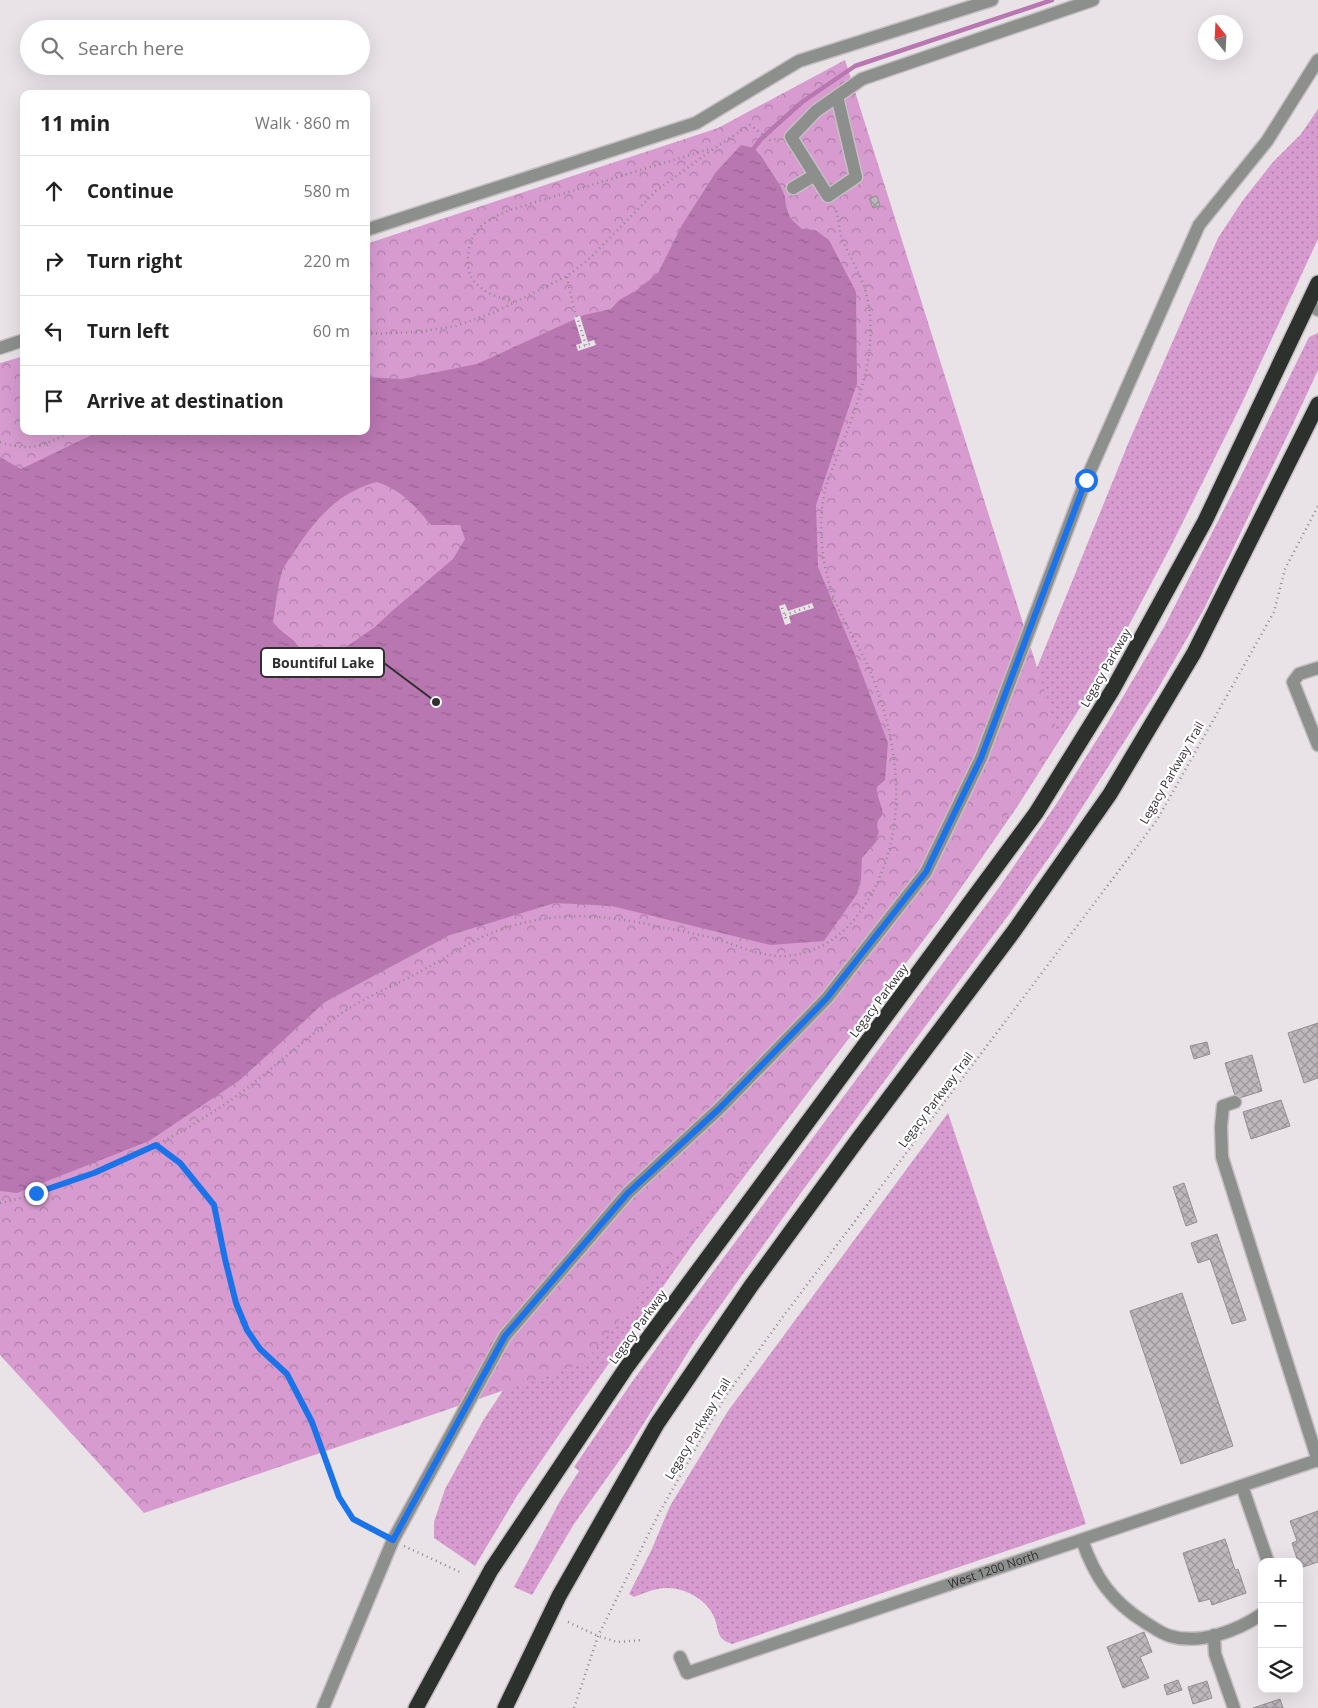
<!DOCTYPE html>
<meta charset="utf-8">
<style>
body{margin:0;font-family:"Open Sans",sans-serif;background:#f6f6f6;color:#222}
.controls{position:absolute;right:15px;bottom:15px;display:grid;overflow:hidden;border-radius:10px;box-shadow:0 5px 20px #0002}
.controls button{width:45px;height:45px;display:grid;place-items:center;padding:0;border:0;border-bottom:1px solid #e0e0e0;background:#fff;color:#222;font:25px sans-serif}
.compass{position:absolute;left:1198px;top:15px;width:45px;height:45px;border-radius:50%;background:#fff;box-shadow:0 5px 20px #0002;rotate:342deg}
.stop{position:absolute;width:15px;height:15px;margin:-11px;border:4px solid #1a73e8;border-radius:50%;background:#fff}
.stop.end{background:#1a73e8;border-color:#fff;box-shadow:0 1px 5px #0008}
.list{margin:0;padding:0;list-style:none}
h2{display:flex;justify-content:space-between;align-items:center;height:65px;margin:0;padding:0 20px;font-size:21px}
h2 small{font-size:16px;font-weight:400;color:#767676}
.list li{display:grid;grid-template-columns:32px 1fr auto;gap:15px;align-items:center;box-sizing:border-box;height:70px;padding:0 20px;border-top:1px solid #e0e0e0}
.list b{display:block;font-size:19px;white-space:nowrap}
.list em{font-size:16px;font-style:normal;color:#767676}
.icon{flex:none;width:28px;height:28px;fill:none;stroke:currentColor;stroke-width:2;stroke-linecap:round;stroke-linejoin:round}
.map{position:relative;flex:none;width:1318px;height:1708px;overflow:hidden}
.search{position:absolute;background:#fff;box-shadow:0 5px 20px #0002;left:20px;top:20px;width:350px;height:55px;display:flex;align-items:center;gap:12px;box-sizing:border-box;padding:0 18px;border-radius:28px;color:#767676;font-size:19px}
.panel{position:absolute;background:#fff;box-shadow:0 5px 20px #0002;left:20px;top:90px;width:350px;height:345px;border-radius:10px}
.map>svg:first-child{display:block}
.grass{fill:url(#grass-dots)}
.forest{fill:url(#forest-crowns)}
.water{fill:url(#water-ripples);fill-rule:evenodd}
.pier{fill:#e9e3e8}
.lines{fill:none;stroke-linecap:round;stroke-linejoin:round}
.stream{stroke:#b977b1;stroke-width:4.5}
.building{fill:url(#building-cross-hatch);stroke:#958f94}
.minor-casing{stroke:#c4bfc3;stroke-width:15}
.highway-casing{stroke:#c4bfc3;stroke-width:18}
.path{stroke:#8c888c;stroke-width:2.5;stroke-dasharray:1 4;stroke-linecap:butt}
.minor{stroke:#8d8f8d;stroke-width:12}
.highway{stroke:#2d312d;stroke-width:15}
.route{stroke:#1a73e8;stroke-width:6}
.labels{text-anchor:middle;stroke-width:4.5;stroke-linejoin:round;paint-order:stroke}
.street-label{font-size:12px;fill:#302e30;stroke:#fff}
.leader{fill:none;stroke:#302e30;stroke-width:2}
.callout-dot{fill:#302e30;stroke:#fff;stroke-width:2}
.callout{fill:#fff;stroke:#302e30;stroke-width:2}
.callout-label{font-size:14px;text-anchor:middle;font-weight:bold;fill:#302e30}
</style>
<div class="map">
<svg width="1318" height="1708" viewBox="0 0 1318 1708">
<defs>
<pattern id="grass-dots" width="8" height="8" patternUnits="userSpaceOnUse" patternTransform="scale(1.25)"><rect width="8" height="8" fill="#d79bd0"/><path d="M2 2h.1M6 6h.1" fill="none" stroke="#af7fa9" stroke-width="1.8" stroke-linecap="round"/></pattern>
<pattern id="forest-crowns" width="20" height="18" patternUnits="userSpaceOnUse" patternTransform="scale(1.25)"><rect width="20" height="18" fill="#d79bd0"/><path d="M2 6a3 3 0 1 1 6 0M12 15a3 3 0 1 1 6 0" fill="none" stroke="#af7fa9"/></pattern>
<pattern id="water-ripples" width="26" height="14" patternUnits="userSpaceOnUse" patternTransform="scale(1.25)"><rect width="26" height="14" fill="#b977b1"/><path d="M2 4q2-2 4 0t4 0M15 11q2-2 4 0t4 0" fill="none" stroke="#976290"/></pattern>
<pattern id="building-cross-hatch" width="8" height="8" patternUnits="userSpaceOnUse" patternTransform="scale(1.25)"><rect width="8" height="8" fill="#beb8bd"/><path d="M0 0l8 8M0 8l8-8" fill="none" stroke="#9b969a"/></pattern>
</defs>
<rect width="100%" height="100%" fill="#e9e3e8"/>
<!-- grass -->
<g class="grass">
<polygon points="1318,109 1318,239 1241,405 1170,548 1111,659 1017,807 938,921 693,1244 574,1413 517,1496 475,1566 434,1538 434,1522 445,1489 484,1419 528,1353 1023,702 1130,439 1218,238 1243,200 1273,162 1301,134"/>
<polygon points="1318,333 1318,370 1292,426 1204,609 1156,692 1060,842 1010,913 800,1194 695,1341 629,1447 574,1524 532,1595 514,1587 560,1501 579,1471 574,1467 632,1382 663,1339 998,889 1055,806 1108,722 1164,627 1242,474 1309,337"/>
<path d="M 948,1113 L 1086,1524 L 732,1644 C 715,1638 720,1631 714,1617 C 707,1600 686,1588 667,1588 C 656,1588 644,1593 634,1597 L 629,1594 L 651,1551 L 670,1506 L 728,1411 Z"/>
</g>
<!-- forest -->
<polygon class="forest" points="845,60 1059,737 927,935 821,1074 584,1363 144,1513 0,1355 0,363 24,356 24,431 366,431 366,244 718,128"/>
<!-- water -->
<path class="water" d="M 741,145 L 754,148 L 761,156 L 781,187 L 785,197 L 786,206 L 790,218 L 802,229 L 815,230 L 829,240 L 856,292 L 857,383 L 816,505 L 818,567 L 855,655 L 888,743 L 885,780 L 877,787 C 876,797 882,804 883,814 C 878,820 875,824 879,831 L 876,842 L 862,858 L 861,880 L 857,894 L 824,941 L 770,945 L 612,906 L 555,903 L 450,935 L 325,1002 L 240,1080 L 149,1141 L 17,1193 L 0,1191 L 0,457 L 21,469 L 100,431 L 366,431 L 366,377 L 402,379 L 477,364 L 584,315 L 611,309 L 619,300 L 637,290 L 658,273 L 682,225 L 716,172 ZM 377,482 C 403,491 414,505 431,525 L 460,525 L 465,539 L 453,559 L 392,611 L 375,627 L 340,651 L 314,661 C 302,654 302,650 294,641 C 286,634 280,631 273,622 C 276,606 277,588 282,572 C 285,563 293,554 298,546 C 318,516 341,491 377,482 Z"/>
<!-- pier -->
<g class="pier">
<polygon points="580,316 588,342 594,340 596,345 578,351 576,345 582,343 574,317"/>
<polygon points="812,603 814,608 789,616 791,623 785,625 779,606 785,604 788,611"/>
</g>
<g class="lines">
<!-- stream -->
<polyline class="stream" points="754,148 761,139 802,102 855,66 1052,0"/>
</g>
<!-- building -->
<g class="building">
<polygon points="877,196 880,206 873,208 869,198"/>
<polygon points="1318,1023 1318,1078 1304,1083 1288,1033"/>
<polygon points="1207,1042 1210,1054 1194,1059 1190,1046"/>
<polygon points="1252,1055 1262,1091 1236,1099 1225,1063"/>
<polygon points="1281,1100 1290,1126 1251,1139 1243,1112"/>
<polygon points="1184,1183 1197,1222 1186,1226 1173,1187"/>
<polygon points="1217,1234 1246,1320 1232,1324 1210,1259 1198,1263 1191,1243"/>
<polygon points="1182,1293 1233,1446 1181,1464 1130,1311"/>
<polygon points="1318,1511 1318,1562 1300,1568 1292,1543 1297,1541 1290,1521"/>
<polygon points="1225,1539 1235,1570 1238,1569 1246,1593 1212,1605 1210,1599 1199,1602 1183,1553"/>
<polygon points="1144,1632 1152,1652 1140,1657 1149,1678 1123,1688 1107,1647"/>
<polygon points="1178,1680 1182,1690 1167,1695 1164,1685"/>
<polygon points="1207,1681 1212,1698 1193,1704 1188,1687"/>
<polygon points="1280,1699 1283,1708 1253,1708"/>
</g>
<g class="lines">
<!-- minor casing -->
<g class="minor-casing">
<g id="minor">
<polyline points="837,96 856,177 828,196 791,137 816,111 862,79 1093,0"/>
<polyline points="793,188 815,175"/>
<polyline points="366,230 696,123 799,61 992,0"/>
<polyline points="1308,305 1318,310"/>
<polyline points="0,348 24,340"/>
<polyline points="1318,668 1299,674 1293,682 1318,745"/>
<polyline points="1235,1102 1223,1106 1221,1127 1222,1157 1318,1461"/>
<polyline points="1242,1486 1268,1562"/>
<path d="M 1082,1540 C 1095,1578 1112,1602 1146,1623 C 1154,1628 1162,1634 1170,1636 C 1200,1645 1237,1631 1262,1614"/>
<polyline points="1214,1635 1215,1654 1234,1708"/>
<path id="s1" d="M 680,1657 L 687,1673 L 1318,1460"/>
<polyline points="323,1708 393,1540 505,1336 628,1193 720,1108 827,998 926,872 981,758 1086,480 1199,225 1267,141 1318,60"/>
</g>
</g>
<!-- highway casing -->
<g class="highway-casing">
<g id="highway">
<polyline points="416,1708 491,1570 626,1368 1036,813 1113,689 1205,521 1318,283"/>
<polyline points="505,1708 559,1596 657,1424 751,1286 856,1142 1014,931 1110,794 1194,653 1318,404"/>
</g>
</g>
<!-- path -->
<g class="path">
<polyline points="567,277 573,305 586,345"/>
<path d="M 514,302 C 502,298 488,295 479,286 C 471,280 468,272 468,263 C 467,232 484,220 510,210 L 706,150 L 712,149"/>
<polyline points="366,334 418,332 456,326 495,312 567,276 588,260 656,191 713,149 750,125 770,140 778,139"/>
<polyline points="579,347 593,343"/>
<path d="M 0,442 C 33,453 43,445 73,431"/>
<polyline points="782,608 787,622"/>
<polyline points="785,615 834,598"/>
<polyline points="157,1146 180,1163 214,1205 225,1259 236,1303 247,1330 260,1349 287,1374 312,1422 339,1497 353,1519 382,1534"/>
<path d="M 0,1203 C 21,1199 41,1192 61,1185 C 121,1164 178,1137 231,1100 C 269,1073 303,1039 342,1013 C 367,996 396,985 423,970 C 451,955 479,935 511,926 C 565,911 602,915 657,926 C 675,930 694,933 712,938 C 736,944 761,958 787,956 C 832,952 862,918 879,879 C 909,811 896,732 868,666 C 859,647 848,629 839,610 C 822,573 816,525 826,486 C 847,428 882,361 867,297 C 863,277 851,260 843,241 C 838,231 840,218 835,208"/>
<polyline points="404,1546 460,1572"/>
<polyline points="568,1622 598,1636 617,1642 643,1640"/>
<polyline points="574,1708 598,1636 658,1515 725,1397 782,1318 1157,820 1274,612 1285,569 1318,506"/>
</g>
<!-- minor -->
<use href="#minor" class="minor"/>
<!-- highway -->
<use href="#highway" class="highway"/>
</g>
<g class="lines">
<!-- route -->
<polyline class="route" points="36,1193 94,1173 156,1145 180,1163 214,1205 225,1259 236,1303 247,1330 260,1349 287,1374 312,1422 339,1497 353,1519 393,1540 505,1336 628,1193 720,1108 827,998 926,872 981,758 1086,480"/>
</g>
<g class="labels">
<!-- street labels -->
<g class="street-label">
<text transform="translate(1106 668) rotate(-60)" y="4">Legacy Parkway</text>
<text transform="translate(1172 773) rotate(-60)" y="4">Legacy Parkway Trail</text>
<text transform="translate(879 1001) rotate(-53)" y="4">Legacy Parkway</text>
<text transform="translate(936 1100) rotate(-53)" y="4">Legacy Parkway Trail</text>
<text transform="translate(638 1327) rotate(-54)" y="4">Legacy Parkway</text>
<text transform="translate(698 1429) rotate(-59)" y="4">Legacy Parkway Trail</text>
<text dy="4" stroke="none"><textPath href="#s1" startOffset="341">West 1200 North</textPath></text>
</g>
</g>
<!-- callouts -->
<path class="leader" d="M436 702L384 663"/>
<circle class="callout-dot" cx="436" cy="702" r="5"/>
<rect class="callout" x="261" y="648" width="123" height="29" rx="5"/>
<g class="callout-label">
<text x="323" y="668">Bountiful Lake</text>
</g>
</svg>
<div class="controls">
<button>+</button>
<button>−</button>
<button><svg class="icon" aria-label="layers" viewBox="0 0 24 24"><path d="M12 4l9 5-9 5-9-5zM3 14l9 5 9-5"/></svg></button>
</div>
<svg class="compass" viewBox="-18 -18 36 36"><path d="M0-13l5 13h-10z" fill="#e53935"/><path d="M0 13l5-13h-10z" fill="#767676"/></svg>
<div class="stop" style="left:1086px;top:480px"></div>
<div class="stop end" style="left:36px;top:1193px"></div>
<div class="search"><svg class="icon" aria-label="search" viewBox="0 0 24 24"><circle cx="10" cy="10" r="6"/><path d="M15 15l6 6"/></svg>Search here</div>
<section class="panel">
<h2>11 min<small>Walk · 860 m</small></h2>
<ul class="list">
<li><svg class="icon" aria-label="ahead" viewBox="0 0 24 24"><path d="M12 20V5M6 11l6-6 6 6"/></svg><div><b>Continue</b></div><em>580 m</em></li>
<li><svg class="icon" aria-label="right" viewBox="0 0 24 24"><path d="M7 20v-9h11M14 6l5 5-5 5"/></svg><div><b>Turn right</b></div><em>220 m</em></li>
<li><svg class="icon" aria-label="left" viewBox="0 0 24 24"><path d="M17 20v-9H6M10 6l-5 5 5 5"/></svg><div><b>Turn left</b></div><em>60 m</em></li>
<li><svg class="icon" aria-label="arrive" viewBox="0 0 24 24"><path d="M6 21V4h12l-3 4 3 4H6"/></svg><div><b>Arrive at destination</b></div></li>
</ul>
</section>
</div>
